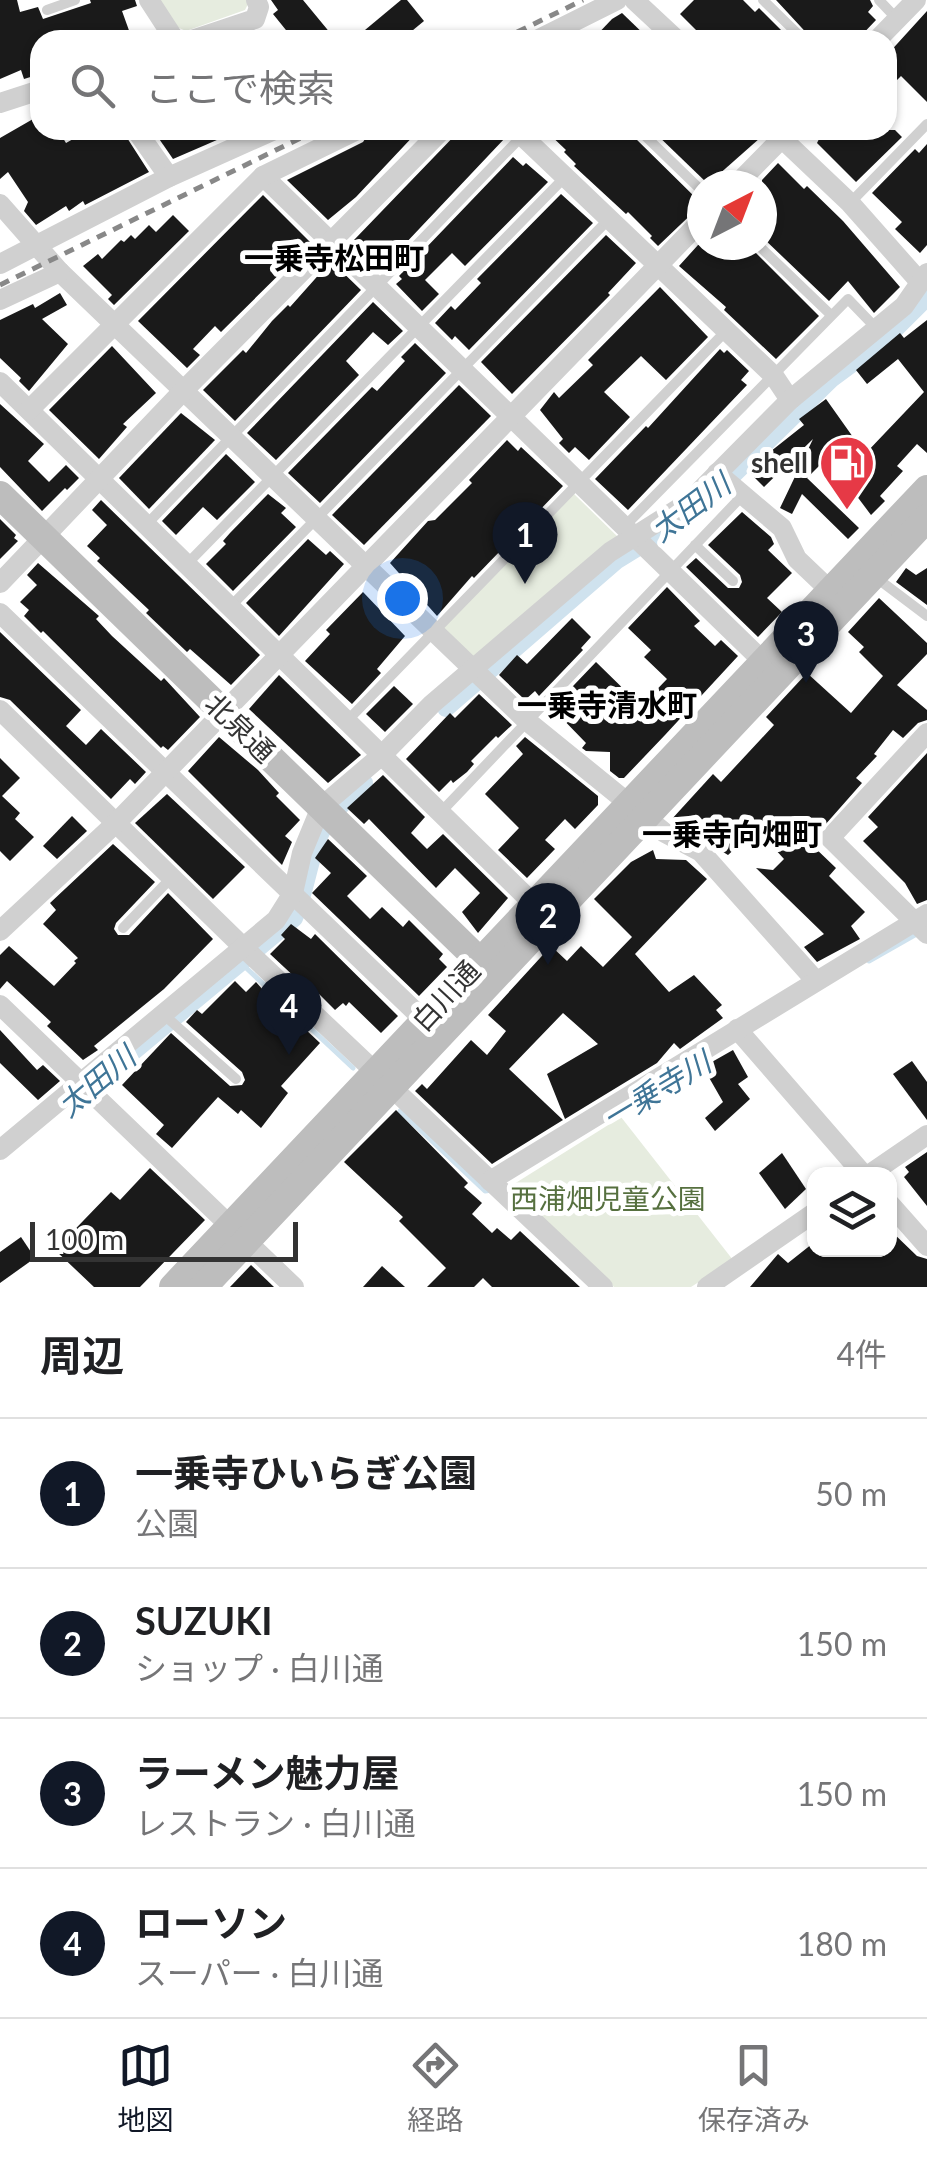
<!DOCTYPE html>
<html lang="ja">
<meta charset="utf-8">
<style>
body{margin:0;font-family:Lato,"Noto Sans JP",sans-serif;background:#f6f6f6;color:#202124}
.controls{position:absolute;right:30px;bottom:30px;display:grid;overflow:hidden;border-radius:20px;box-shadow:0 2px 8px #0004}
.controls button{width:90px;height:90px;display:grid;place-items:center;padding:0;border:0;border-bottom:2px solid #e0e0e0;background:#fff;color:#202124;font:50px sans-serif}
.compass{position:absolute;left:687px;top:170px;width:90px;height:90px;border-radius:50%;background:#fff;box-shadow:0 2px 8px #0004;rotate:42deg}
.scale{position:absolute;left:30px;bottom:25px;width:268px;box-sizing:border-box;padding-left:10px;border:5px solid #333;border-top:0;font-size:28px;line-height:35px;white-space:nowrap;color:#333;-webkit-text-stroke:8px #fff;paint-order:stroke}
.you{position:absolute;left:402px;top:598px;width:35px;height:35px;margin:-25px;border:8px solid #fff;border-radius:50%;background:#1a73e8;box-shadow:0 0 0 15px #1a73e833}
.badge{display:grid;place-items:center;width:65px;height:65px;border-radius:50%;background:#111827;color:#fff;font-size:32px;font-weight:700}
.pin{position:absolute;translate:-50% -82px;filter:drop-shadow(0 2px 5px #0008)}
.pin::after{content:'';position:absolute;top:52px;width:35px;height:30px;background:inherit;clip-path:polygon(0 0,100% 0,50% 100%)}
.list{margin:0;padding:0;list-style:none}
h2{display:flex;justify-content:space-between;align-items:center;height:130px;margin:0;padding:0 40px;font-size:42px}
h2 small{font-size:32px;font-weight:400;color:#757577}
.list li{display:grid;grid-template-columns:65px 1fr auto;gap:30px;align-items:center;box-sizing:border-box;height:150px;padding:0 40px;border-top:2px solid #e0e0e0}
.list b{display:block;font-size:38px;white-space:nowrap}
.list p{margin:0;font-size:32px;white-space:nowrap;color:#757577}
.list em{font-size:32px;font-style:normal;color:#757577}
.icon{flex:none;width:55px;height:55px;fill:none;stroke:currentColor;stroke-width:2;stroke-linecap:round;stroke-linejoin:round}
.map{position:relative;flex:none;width:927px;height:1287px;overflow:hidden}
.search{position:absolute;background:#fff;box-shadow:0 2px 8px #0004;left:30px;right:30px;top:30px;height:110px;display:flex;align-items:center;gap:25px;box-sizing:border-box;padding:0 35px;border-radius:30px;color:#757577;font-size:38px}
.sheet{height:730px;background:#fff}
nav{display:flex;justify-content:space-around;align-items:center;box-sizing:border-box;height:140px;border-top:2px solid #e0e0e0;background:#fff;font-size:28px;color:#757577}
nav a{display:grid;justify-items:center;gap:5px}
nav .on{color:#111827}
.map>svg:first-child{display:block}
.green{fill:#e6ecdf}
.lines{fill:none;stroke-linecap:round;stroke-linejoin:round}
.stream{stroke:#cfe2ee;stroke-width:5}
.canal{stroke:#cfe2ee;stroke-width:18}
.building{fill:#1a1a1a}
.lane{stroke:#d0d0d0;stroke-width:10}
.street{stroke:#d0d0d0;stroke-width:20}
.secondary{stroke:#bdbdbd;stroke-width:28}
.rail{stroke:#888;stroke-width:5;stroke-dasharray:10 8;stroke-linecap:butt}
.labels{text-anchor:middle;stroke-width:10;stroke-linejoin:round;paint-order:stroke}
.poi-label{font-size:28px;font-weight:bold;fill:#333;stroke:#fff;text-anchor:end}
.street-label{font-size:28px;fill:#333;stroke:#fff}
.park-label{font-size:28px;fill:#56703f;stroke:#fff}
.neighbourhood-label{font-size:30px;font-weight:bold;fill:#000;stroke:#fff}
.water-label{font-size:30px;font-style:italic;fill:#3f7597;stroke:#fff}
</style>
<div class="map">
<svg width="927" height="1287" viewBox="0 0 927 1287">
<rect width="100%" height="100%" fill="#fff"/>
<!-- green -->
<g class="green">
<polygon points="156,0 250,0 245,10 186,31 172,25"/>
<polygon points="572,492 620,539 475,663 440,629"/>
<polygon points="621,1117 733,1260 691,1287 614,1287 506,1189"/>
</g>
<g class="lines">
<!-- stream -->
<g class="stream">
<polyline points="869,961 920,932"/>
<polyline points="242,964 353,1068"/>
<polyline points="400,1111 485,1191 492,1190"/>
</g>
<!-- canal -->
<g class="canal">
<polyline points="446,708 617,560 695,512 831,379 885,339 927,297"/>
<path d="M 88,1089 L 294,918 C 306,891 310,853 321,832 C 331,814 349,796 364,783"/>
</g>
</g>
<!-- building -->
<g class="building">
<polygon points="0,0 17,0 20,12 38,7 43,19 91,3 90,0 135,0 137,6 122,11 131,36 119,40 40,40 40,74 24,79 21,70 0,79"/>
<polygon points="271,0 303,0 336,40 294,40 273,14 278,10"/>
<polygon points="401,0 407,0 424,21 401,40 353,40"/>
<polygon points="694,0 743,0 755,12 759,8 791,40 706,40 680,14"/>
<polygon points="776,0 870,0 873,6 868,12 876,20 857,40 813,40"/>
<polygon points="927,11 927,102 901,76 887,90 887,55"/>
<polygon points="622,13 650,40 592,40 612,19"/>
<polygon points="40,115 40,130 58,130 66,143 89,130 122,130 149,172 85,205 83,201 69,211 66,206 36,225 24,211 28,202 8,172 0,179 0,138"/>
<polygon points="153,130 240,130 173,159"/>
<polygon points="371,130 419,130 356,197 328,220 287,180 363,142"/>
<polygon points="460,130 503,130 505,138 386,264 372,250 368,254 354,240"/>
<polygon points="545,130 630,130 633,136 702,204 658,246 650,238 652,236 628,212 626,214 574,166 576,164 564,152 566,150"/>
<polygon points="652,130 752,130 760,138 708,184"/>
<polygon points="810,130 895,130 902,137 856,182 817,143 819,139"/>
<polygon points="927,144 927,245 920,253 895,229 902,222 872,193 915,149 919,153"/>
<polygon points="513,157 523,166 526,163 548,182 465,266 452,253 425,280 439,294 422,311 396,284 402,279 399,276"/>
<polygon points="778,163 804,189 807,186 843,221 900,287 874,313 848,281 829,301 762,237 762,180"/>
<polygon points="561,194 593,223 469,350 455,336 452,340 435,323 451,306 455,310 481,283 477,279"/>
<polygon points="263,195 311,243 221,332 215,326 193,349 200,355 187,368 138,321"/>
<polygon points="173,215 189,231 114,305 108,299 112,295 83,266 98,254 102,259 121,240 124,242 131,235 135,239 149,225 156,232"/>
<polygon points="606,235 636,263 608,293 610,295 512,394 481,362"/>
<polygon points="698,245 748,245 819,316 776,359 724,310 726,307 679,266"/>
<polygon points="331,261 361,290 235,421 203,390 243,350 246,353 272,321 288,305 290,307"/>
<polygon points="660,287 708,337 666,380 641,356 604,392 630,417 589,460 575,447 569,453 559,443 563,439 540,410 554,392 559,398 593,365 588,360"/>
<polygon points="60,293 67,305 42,319 68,344 29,391 19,381 21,378 0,358 0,320 33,304 35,308"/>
<polygon points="373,302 403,331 388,345 373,332 346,361 359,375 276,460 247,433"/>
<polygon points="927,320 927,453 917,444 897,466 903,471 880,496 885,501 871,515 850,487 854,482 828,457 807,478 859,528 848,539 802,494 792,514 780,508 813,439 764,487 747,470 804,425 799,419 826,399 865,454 924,392 898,359 867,384 856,370 900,333 904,338"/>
<polygon points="415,343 446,373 320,503 288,473 372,387 377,391 405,361 401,357"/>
<polygon points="112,346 156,393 123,424 127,427 99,459 49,410"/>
<polygon points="720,349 724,353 727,350 749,371 741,380 747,385 628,510 595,479 646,426 648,428"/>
<polygon points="459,385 491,416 364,545 332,515"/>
<polygon points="0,404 44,444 28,461 49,482 66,465 79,478 67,490 65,488 42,511 0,467"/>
<polygon points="181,413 215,440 149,509 119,478"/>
<polygon points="507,440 518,451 521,447 563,486 474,578 472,576 437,616 390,563 428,521 435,520 472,483 469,480"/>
<polygon points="226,454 255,482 217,520 203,507 176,535 162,521"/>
<polygon points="268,494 286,508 281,513 296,527 233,591 206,564 226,544 223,541 230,533"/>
<polygon points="101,500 260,655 231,685 190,649 187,652 146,613 149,610 97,561 100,558 87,546 107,525 92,510"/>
<polygon points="742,512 771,537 774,544 768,550 792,573 767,598 782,612 758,637 686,567 696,558 728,588 739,588 742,582 740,575 708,545"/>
<polygon points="0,519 16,535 14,538 18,541 0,559"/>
<polygon points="308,539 326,555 330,551 344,564 279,636 246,603"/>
<polygon points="38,563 99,616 96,619 112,636 161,681 164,678 200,717 168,750 163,746 161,748 43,631 41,633 24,616 29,610 20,602 37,585 27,575"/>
<polygon points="906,568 916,575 927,568 927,605 896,582"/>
<polygon points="667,587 700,621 694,626 715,646 721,640 738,656 665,735 624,778 619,778 610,771 610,752 586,751 582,748 586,743 552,708 596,662 641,706 667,679 644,657 651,650 628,628"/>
<polygon points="363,592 405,636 377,669 381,673 352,704 305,661 330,634 326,630"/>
<polygon points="879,598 927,643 927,654 897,685 927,710 927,720 918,723 903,738 893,730 874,754 877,756 856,778 862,783 817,834 812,845 836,868 829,876 865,912 851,926 860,939 817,962 804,947 824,934 756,868 773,870 784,859 764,837 757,844 749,836 728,855 671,820 713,774 721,782 774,725 766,717 807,673 851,713 883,676 859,652 864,647 848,632"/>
<polygon points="572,618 591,637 581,648 583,650 539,696 535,691 525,700 499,675 517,655 527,664"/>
<polygon points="0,632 81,710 66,726 86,745 101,729 146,772 135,784 130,779 111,799 10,700 0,697"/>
<polygon points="279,675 361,755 328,783 249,709"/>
<polygon points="394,686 413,704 385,732 366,714"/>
<polygon points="479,694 512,725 498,738 496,736 471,761 474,764 467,772 453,783 451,780 439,792 406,759 450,713 455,718"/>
<polygon points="219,737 258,770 279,793 276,796 300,820 285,836 292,842 282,865 188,771"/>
<polygon points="525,737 598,796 598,805 575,829 565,819 545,840 555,849 527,878 498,850 519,828 485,794 523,754 516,746"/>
<polygon points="927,753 927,900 917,904 905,883 863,841 878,827 868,817"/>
<polygon points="0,758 20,778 2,796 20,813 15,819 34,837 10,861 0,851"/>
<polygon points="383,775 425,817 411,833 427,849 443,834 508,898 478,933 462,912 480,893 455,868 436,888 369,819 364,824 347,808"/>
<polygon points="167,794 245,867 213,899 135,823"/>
<polygon points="72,816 87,831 57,859 43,846"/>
<polygon points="328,839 367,876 347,896 370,919 382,907 403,927 409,920 443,954 439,959 447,967 419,996 312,893 331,873 315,858"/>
<polygon points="113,844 155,882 116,923 114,929 118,935 129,935 168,893 213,939 164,989 94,1046 98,1050 83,1060 47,1026 51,1022 7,981 0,989 0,955 9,946 54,986 76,963 74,961 78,958 43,924 56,910 50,903"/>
<polygon points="653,850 656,859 686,860 707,879 635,954 669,992 694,975 722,1005 716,1010 723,1018 680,1049 674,1043 657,1063 565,1119 547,1074 598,1044 563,1013 509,1069 563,1120 492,1164 415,1091 422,1084 427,1089 471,1040 487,1055 506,1031 488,1015 551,946 567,961 581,946 603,967 632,937 594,899 631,862"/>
<polygon points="291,924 311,939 315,934 398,1016 381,1033 349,1002 346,1006 343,1003 335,1010 317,992 314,995 270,954 285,939 281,935"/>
<polygon points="235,981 246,992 256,982 300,1032 304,1028 320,1043 281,1086 288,1093 261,1128 241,1110 238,1114 218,1097 172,1148 156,1134 164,1125 122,1085 171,1033 230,1086 242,1085 245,1080 242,1072 186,1022 197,1010 202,1014"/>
<polygon points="0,1030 37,1070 43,1065 60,1081 38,1100 0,1063"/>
<polygon points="733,1050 748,1077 738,1084 750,1099 715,1131 705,1118 723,1102 703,1067"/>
<polygon points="912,1061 927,1082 927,1120 893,1074"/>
<polygon points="396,1110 468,1183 464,1187 482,1203 472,1214 492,1233 497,1228 511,1240 520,1231 580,1287 492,1287 483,1278 474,1287 427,1287 446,1268 399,1221 403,1217 344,1162"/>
<polygon points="927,1152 927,1206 904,1177 909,1172 905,1167"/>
<polygon points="782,1153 806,1189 785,1209 759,1173"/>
<polygon points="150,1168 205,1220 140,1287 94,1287 55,1250 111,1192 120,1200"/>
<polygon points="890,1230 917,1256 927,1259 927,1287 750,1287 778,1254 788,1263 812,1244 814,1250 890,1250"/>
<polygon points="21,1237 35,1258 0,1283 0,1252"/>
<polygon points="251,1265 274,1287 230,1287"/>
<polygon points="382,1266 405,1287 363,1287"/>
</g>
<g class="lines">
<!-- lane -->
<g class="lane">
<polyline points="763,0 804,40"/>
<polyline points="879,0 897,19"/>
<polyline points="47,10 75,0"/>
<polyline points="639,130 702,191"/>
<polyline points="850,203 927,124"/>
<polyline points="758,245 831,315"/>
<polyline points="146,525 522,136"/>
<polyline points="624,527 848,299 876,328"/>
<polyline points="695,545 733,581"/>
<polyline points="187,564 565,177"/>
<polyline points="874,576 927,616"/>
<polyline points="230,607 609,219"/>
<polyline points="347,721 726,331"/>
<polyline points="441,812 742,496"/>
<polyline points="123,928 172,877"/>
<polyline points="163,1014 236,1079"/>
</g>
<!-- street -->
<g class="street">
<polyline points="149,0 175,40"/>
<polyline points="634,0 677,40"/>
<polyline points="192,40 255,19 259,7 256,0"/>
<polyline points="537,40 617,0"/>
<polyline points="877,40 916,0"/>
<polyline points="0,103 40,90"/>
<polyline points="136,130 169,177"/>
<polyline points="516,130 774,376 790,400"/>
<polyline points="773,130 850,203 920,282"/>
<polyline points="263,176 771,669"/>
<polyline points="736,185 790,130"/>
<polyline points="0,204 60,272 527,721 665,833 701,852 816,981"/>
<polyline points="0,264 169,177 274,130"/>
<polyline points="0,300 60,272"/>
<polyline points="0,382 542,912"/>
<polyline points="29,410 263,176 357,130"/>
<polyline points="717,473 782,528 797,559 839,599"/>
<polyline points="0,583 183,391 442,130"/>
<polyline points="0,613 424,1020"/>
<polyline points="0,710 243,947 603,1287"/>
<polyline points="927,733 830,838 927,934"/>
<polyline points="0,931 117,822 702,220"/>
<polyline points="0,1005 294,1287"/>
<polyline points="737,1029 863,1174"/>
<polyline points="0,1150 276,920 293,893 302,853 321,807 382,755 432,704 610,552 689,502 790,400 904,306 927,273"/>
<polyline points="870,1174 927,1135"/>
<polyline points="490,1181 927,914"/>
<polyline points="890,1204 927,1246"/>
<polyline points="707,1287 814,1213"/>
</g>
<!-- secondary -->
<g class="secondary">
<polyline points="0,495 491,972"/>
<polyline points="173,1287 927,489"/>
<polyline points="203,1287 927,518"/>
</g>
<!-- rail -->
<g class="rail">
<polyline points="501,40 583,0"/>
<polyline points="0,285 317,130"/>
</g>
</g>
<!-- icons -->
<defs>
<g id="fuel-pin" transform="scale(2.875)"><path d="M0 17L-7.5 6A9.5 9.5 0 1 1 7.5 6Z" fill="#e63946" stroke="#fff"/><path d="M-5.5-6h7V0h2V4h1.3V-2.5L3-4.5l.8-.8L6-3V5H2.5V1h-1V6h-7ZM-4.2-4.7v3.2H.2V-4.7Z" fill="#fff"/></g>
</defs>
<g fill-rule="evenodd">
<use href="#fuel-pin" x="847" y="463"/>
</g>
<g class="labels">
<!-- poi labels -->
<g class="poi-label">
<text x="808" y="473">shell</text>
</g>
<!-- street labels -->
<g class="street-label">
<text transform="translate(240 728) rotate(44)" y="10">北泉通</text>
<text transform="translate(446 996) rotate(-47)" y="10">白川通</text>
</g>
<!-- park labels -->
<g class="park-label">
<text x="608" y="1209">西浦畑児童公園</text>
</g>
<!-- neighbourhood labels -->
<g class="neighbourhood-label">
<text x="334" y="269">一乗寺松田町</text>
<text x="607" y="716">一乗寺清水町</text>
<text x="732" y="845">一乗寺向畑町</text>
</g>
<!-- water labels -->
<g class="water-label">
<text transform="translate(691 508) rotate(-37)" y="10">太田川</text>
<text transform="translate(97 1082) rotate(-40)" y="10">太田川</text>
<text transform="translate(657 1091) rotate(-31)" y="10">一乗寺川</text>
</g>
</g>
</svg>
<div class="controls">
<button><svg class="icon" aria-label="layers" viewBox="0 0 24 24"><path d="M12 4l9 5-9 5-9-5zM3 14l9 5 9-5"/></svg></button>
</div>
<svg class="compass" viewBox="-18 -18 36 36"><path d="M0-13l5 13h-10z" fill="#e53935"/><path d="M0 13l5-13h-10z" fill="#757577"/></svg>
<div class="scale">100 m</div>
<div class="you"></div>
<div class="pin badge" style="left:525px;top:584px">1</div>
<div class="pin badge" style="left:548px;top:965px">2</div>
<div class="pin badge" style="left:806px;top:683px">3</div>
<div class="pin badge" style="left:289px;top:1055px">4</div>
<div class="search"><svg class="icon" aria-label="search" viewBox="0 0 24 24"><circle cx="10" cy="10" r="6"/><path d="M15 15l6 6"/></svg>ここで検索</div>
</div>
<section class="sheet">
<h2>周辺<small>4件</small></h2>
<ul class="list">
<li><span class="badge">1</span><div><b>一乗寺ひいらぎ公園</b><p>公園</p></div><em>50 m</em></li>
<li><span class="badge">2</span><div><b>SUZUKI</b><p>ショップ · 白川通</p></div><em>150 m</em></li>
<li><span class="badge">3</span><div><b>ラーメン魅力屋</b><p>レストラン · 白川通</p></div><em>150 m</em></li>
<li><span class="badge">4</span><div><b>ローソン</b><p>スーパー · 白川通</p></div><em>180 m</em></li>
</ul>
</section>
<nav>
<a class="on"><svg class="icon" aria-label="map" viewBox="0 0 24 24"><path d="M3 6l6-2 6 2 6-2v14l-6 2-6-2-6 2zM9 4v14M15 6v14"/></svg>地図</a>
<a><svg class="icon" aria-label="directions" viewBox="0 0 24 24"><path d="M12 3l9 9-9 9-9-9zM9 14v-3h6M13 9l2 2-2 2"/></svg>経路</a>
<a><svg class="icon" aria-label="saved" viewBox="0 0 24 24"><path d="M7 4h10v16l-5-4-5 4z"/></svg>保存済み</a>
</nav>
